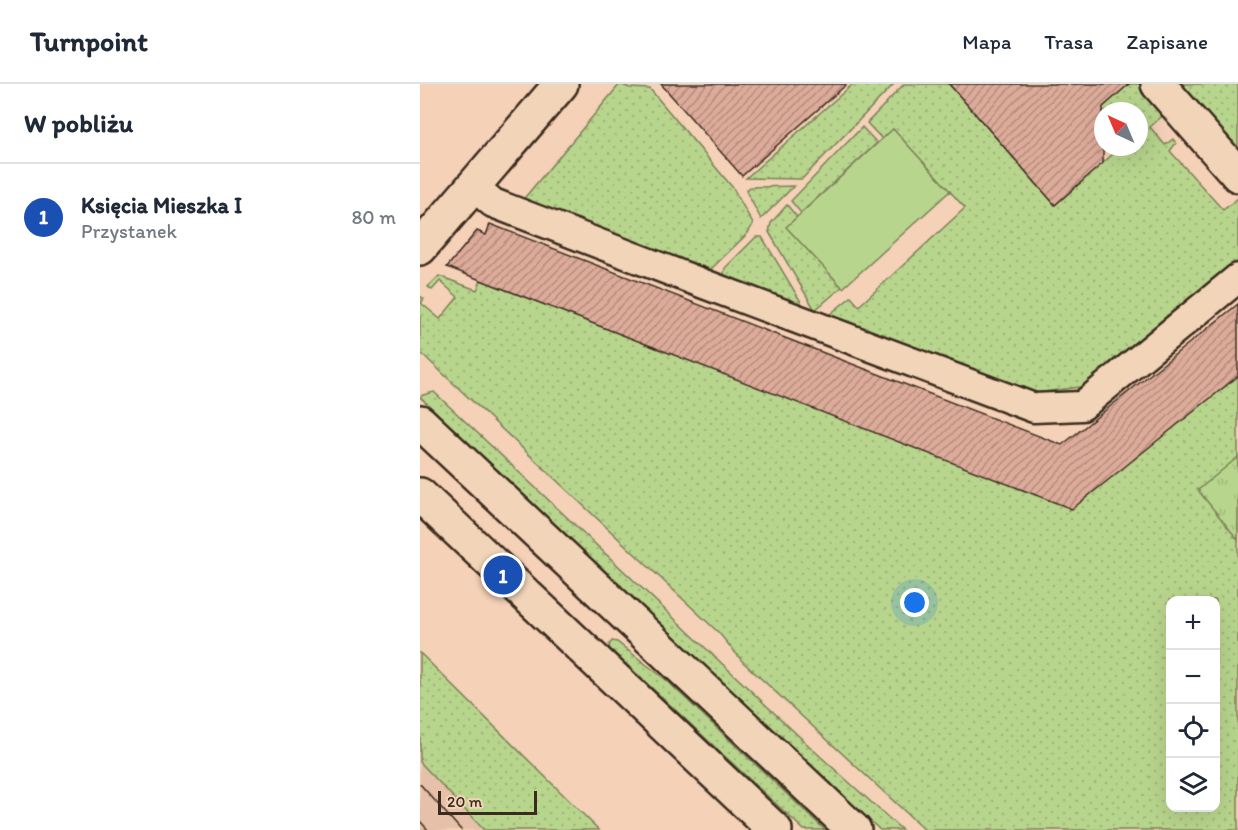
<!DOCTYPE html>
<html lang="pl">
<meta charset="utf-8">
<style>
body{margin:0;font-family:Itim,sans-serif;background:#f6f6f7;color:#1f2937}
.controls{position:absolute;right:18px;bottom:18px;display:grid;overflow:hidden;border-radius:12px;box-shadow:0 6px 24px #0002}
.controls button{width:54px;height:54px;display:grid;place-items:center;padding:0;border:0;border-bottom:2px solid #e0e1e3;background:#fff;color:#1f2937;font:30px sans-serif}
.compass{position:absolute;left:674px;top:18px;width:54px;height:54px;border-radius:50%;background:#fff;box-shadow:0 6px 24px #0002;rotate:316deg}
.scale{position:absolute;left:18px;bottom:15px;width:99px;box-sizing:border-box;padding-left:6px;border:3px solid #3b2a1e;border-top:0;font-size:16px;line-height:21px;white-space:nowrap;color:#3b2a1e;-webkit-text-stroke:4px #f2d5b8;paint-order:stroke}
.you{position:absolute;left:495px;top:519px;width:21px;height:21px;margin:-15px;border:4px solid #fff;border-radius:50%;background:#1a73e8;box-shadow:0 0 0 9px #1a73e833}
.badge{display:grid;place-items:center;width:39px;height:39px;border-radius:50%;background:#111827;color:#fff;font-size:20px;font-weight:700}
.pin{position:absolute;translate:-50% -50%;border:3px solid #fff;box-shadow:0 2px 6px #0006}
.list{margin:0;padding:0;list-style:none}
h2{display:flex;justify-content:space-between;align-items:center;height:78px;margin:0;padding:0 24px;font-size:26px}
h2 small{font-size:20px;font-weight:400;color:#747a83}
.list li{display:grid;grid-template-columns:39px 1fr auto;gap:18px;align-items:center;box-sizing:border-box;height:108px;padding:0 24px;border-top:2px solid #e0e1e3}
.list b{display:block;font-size:22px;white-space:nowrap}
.list p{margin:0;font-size:20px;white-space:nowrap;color:#747a83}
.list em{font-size:20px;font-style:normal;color:#747a83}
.icon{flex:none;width:33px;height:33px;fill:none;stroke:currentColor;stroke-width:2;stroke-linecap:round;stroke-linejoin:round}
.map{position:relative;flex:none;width:818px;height:746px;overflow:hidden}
header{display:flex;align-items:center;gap:36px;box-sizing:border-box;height:84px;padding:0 30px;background:#fff;border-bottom:2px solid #e0e1e3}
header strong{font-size:28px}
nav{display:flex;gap:33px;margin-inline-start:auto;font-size:21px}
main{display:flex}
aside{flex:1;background:#fff}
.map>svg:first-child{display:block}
.built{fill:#e6c0a8}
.grass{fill:url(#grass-dots);stroke:#7a8056;stroke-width:1.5;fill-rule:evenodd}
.park{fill:url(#park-tufts);stroke:#7a8056;stroke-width:1.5}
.pitch{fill:#b8d58d;stroke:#7a8056;stroke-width:1.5}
.building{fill:url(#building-hatch);stroke:#3b2a1e;stroke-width:1.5}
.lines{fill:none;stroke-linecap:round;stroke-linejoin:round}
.pedestrian-casing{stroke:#3b2a1e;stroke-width:33}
.minor-casing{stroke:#3b2a1e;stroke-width:38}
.tertiary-casing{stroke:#3b2a1e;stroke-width:38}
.pedestrian{stroke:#f2d5b8;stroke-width:28}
.minor{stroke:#f2d5b8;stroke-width:33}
.tertiary{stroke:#f2d5b8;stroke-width:33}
.tram{stroke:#3b2a1e;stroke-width:1.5}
</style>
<header>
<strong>Turnpoint</strong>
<nav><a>Mapa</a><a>Trasa</a><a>Zapisane</a></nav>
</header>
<main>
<aside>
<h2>W pobliżu<small></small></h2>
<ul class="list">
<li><span class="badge" style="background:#1a4fb4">1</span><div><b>Księcia Mieszka I</b><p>Przystanek</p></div><em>80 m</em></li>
</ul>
</aside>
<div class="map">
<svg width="818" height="746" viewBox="0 0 818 746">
<defs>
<pattern id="grass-dots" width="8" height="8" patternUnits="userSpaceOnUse" patternTransform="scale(1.5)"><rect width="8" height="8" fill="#b8d58d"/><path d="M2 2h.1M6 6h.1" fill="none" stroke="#9fb779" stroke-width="1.8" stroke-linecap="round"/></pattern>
<pattern id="park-tufts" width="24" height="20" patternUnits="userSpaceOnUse" patternTransform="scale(1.5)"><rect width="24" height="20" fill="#b8d58d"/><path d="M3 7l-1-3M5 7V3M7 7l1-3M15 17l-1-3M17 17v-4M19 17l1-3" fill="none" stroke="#9fb779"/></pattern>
<pattern id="building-hatch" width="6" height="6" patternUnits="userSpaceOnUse" patternTransform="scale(1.5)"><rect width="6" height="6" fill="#ddab9a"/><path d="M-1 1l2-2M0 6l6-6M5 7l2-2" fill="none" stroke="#b48b7d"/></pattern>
</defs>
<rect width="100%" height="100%" fill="#f4d1b7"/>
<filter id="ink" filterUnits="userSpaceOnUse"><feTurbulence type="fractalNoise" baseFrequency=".0167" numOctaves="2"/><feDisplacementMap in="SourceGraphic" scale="12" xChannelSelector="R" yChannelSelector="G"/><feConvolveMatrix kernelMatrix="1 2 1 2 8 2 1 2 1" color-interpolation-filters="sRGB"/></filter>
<g filter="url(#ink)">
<!-- built -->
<polygon class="built" points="0,678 64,746 0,746"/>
<!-- grass -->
<g class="grass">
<polygon points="200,0 210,4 230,5 313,104 333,140 328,149 287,189 101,118"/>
<polygon points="433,0 474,0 382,95 326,94"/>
<polygon points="484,0 529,0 635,121 701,63 719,63 719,27 683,27 683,42 674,31 709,0 725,0 748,27 730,43 745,61 753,55 756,59 750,67 803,126 818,114 818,180 667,302 602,311 404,235 431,213 439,222 545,124 473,45 462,55 447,39"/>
<polygon points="749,0 818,0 818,77"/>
<polygon points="442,43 457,59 381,129 371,117"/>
<polygon points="374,102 341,135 326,107 330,103"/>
<polygon points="367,121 377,133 367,143 422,203 395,226 349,148 351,139"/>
<polygon points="336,153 342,153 387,228 303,195 305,184"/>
<path d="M 19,192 L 57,206 L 61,196 L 650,424 L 648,427 L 818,292 L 818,746 L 505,746 L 323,578 L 299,549 L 0,268 L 0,212 L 4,215 L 1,219 L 20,235 L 38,213 L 20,197 L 12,206 L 8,203 ZM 750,516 L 796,516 L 796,724 L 750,724 Z"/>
<polygon points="14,308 401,673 482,746 460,746 0,313 3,311"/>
<polygon points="192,557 197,558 245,595 405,746 384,746 190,565 189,561"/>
<polygon points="0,569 179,746 64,746 0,678"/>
</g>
<!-- park -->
<polygon class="park" points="818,373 818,456 778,406"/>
<!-- pitch -->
<polygon class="pitch" points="473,45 530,107 423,204 366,143"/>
<!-- building -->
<g class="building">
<polygon points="241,0 427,0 322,92"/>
<polygon points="529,0 709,0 683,23 683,79 635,121"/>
<polygon points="70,140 642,361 818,220 818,292 652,425 27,183 57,147 66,151"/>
</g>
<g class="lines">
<!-- pedestrian casing -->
<g class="pedestrian-casing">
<polyline id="pedestrian" points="53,102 73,119 284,200 614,324 662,322 818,194"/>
</g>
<!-- minor casing -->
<g class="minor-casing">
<g id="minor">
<polyline points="738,0 818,91"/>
<polyline points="0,164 141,0"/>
</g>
</g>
<!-- tertiary casing -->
<g class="tertiary-casing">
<g id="tertiary">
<polyline points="0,338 434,746"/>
<polyline points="0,411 355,746"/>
</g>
</g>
<!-- pedestrian -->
<use href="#pedestrian" class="pedestrian"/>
<!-- minor -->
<use href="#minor" class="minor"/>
<!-- tertiary -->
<use href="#tertiary" class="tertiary"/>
<!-- tram -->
<g class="tram">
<polyline points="0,700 41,746"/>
<polyline points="0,737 8,746"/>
</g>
</g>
</g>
</svg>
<div class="controls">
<button>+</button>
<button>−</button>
<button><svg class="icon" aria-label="locate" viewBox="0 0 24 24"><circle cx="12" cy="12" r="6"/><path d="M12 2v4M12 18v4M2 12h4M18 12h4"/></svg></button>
<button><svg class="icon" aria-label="layers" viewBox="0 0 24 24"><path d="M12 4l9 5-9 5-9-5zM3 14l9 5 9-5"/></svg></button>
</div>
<svg class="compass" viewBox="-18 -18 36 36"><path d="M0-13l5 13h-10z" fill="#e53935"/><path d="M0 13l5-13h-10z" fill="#747a83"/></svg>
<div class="scale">20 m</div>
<div class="you"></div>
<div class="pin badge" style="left:83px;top:491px;background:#1a4fb4">1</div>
</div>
</main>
